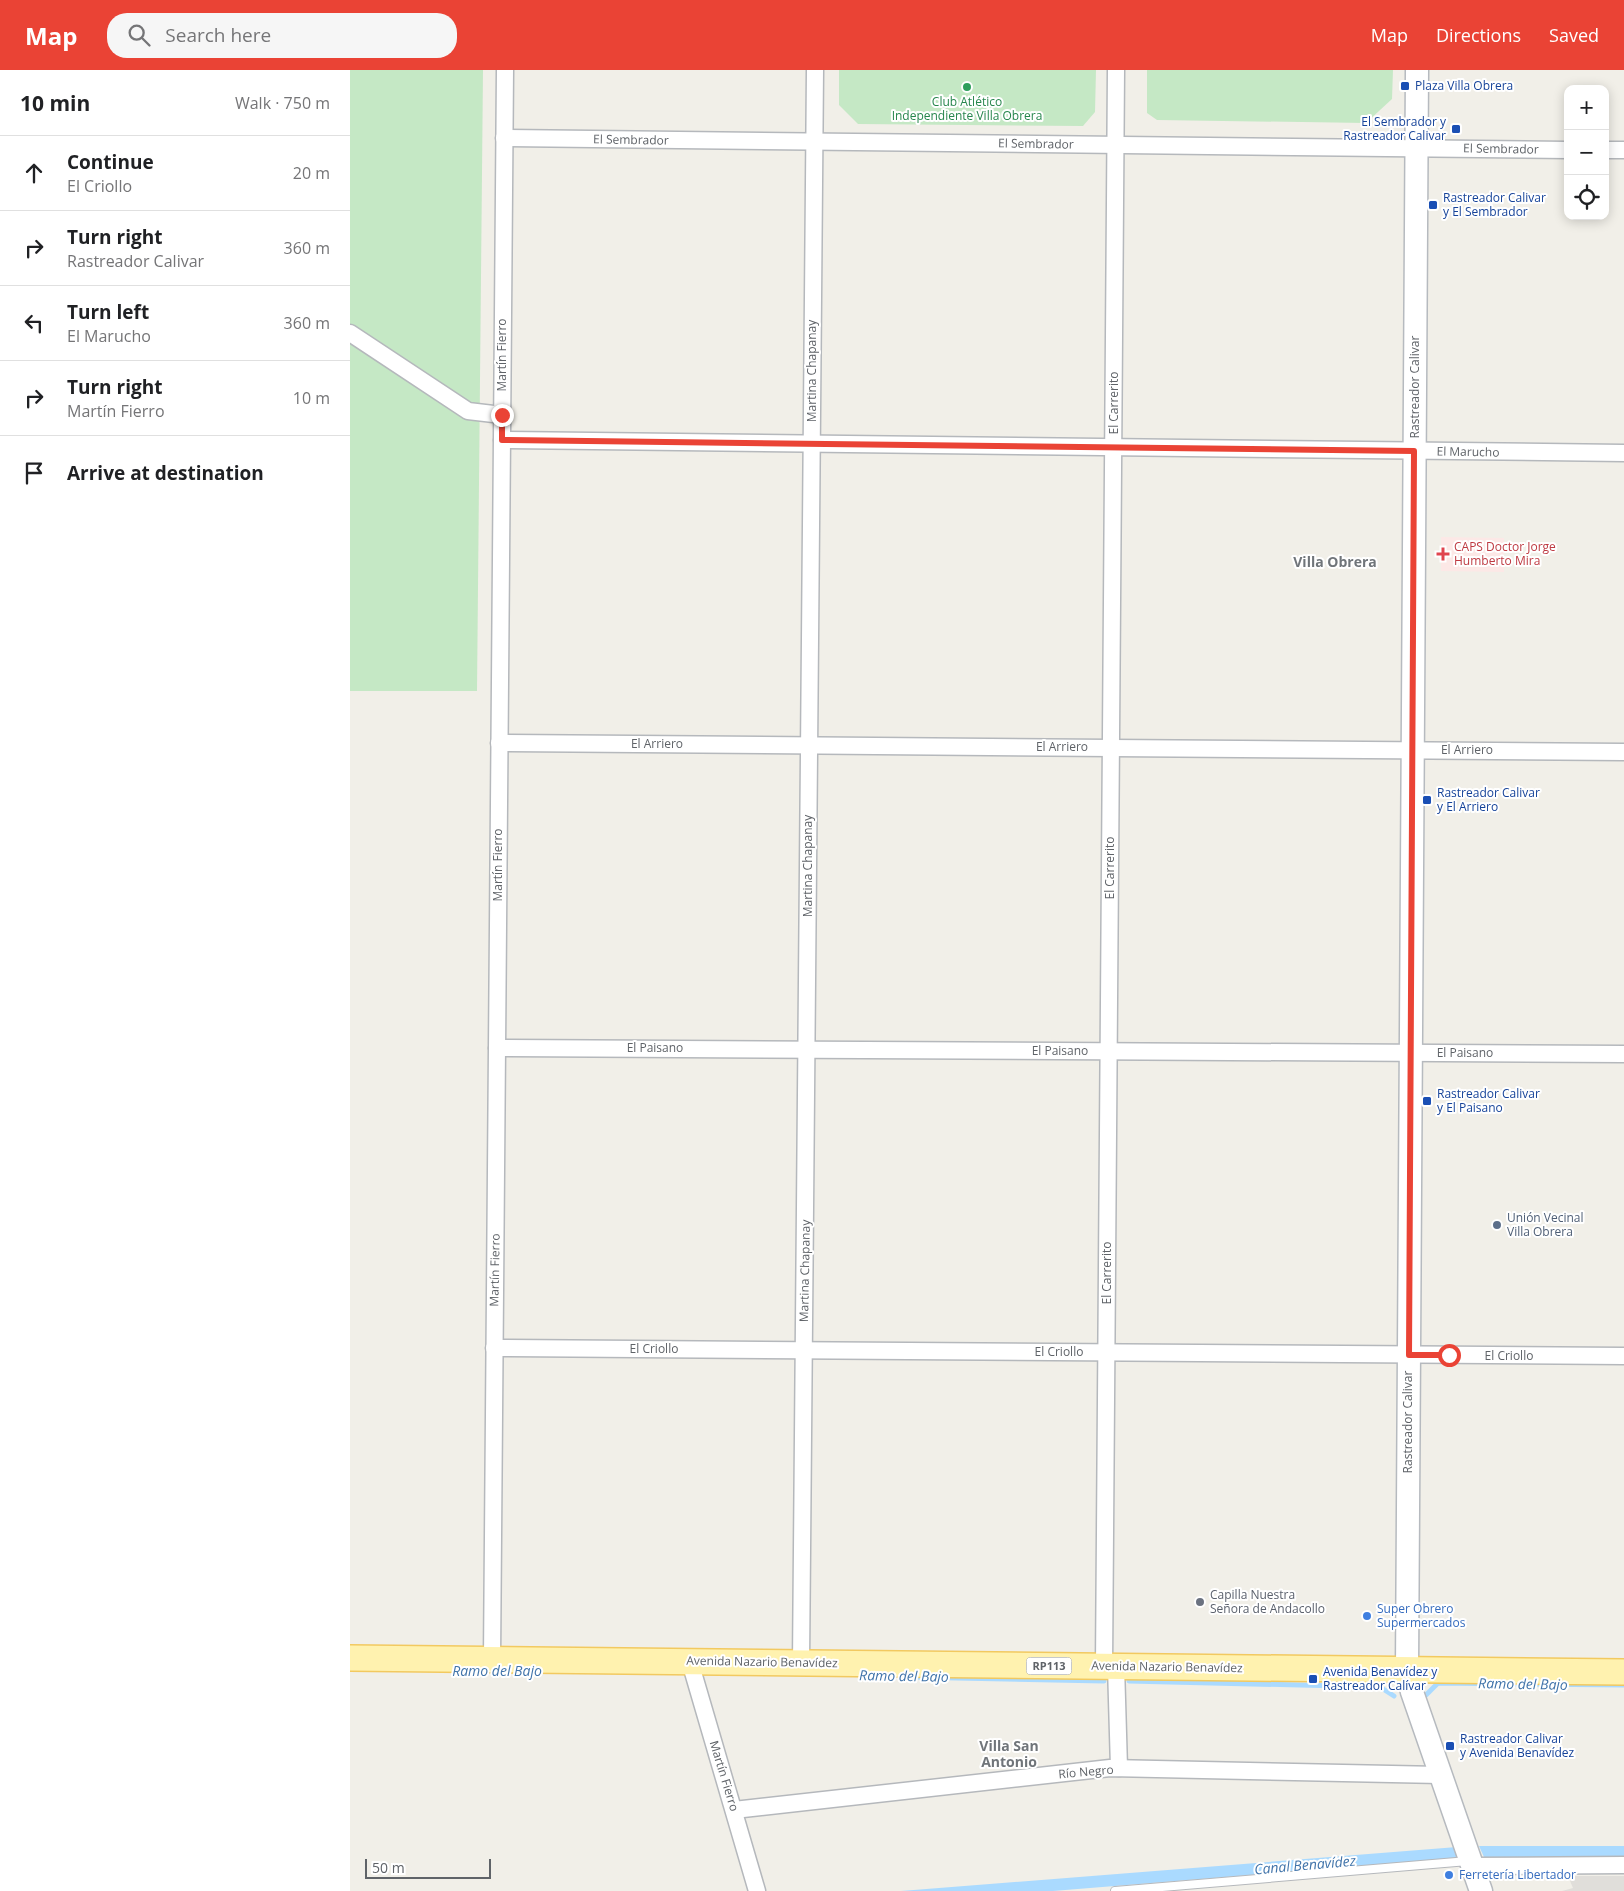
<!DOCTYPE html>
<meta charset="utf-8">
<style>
body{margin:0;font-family:"Open Sans",sans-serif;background:#f6f6f6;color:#202124}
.controls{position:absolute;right:15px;top:15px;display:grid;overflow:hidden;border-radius:10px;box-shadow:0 2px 12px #0003}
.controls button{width:45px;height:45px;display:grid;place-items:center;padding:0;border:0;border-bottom:1px solid #e0e0e0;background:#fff;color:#202124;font:25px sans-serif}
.scale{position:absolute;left:15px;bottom:12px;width:126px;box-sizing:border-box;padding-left:5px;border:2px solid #5f6368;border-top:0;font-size:14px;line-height:18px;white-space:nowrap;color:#5f6368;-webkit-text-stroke:4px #fff;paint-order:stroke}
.stop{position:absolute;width:15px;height:15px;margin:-11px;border:4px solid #ea4335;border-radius:50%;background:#fff}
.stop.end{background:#ea4335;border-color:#fff;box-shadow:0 1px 5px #0008}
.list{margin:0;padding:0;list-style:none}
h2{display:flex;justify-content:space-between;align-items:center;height:65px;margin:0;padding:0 20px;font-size:21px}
h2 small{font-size:16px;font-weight:400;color:#757577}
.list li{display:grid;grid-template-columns:32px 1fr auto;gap:15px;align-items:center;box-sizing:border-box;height:75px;padding:0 20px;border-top:1px solid #e0e0e0}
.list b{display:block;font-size:19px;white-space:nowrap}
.list p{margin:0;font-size:16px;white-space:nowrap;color:#757577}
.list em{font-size:16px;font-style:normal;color:#757577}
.icon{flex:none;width:28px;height:28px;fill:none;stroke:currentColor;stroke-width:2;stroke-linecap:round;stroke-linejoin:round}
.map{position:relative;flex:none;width:1274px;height:1821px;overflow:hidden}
header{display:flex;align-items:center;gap:30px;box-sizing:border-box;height:70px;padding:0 25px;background:#ea4335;color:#fff}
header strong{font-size:24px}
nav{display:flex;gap:28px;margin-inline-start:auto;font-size:18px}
.search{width:350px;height:45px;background:#f6f6f6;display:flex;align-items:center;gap:12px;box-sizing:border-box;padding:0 18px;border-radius:20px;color:#757577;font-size:19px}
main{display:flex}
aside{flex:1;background:#fff}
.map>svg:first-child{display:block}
.industrial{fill:#e0deda}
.medical{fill:#fce8e6}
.green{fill:#c5e8c5}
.water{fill:#aadaff}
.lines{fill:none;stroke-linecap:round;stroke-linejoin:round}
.stream{stroke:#aadaff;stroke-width:5}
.lane-casing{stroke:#b5b8bc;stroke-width:10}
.street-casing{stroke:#b5b8bc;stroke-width:19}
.secondary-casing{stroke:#b6babf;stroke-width:25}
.primary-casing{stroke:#f2c960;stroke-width:28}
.lane{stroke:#fff;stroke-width:8}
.street{stroke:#fff;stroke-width:16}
.secondary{stroke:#fff;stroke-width:22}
.primary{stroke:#fff2af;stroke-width:25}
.route{stroke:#ea4335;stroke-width:6}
.transit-dot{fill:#1a4fb4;stroke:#fff;stroke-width:2}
.leisure-dot{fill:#2e9e5b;stroke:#fff;stroke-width:2}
.health-dot{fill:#e0444e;stroke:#fff;stroke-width:2}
.service-dot{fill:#5c6f8a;stroke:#fff;stroke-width:2}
.worship-dot{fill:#6b7280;stroke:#fff;stroke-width:2}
.shop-dot{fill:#3f7fe0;stroke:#fff;stroke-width:2}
.labels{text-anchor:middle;stroke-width:4;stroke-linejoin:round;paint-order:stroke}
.shield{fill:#fff;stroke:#8f9295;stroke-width:1}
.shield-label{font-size:11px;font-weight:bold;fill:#5f6368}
.transit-label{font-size:12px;fill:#164399;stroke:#fff;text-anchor:start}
.leisure-label{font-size:12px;fill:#27864d;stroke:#fff}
.street-label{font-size:12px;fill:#5f6368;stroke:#fff}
.health-label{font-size:12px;fill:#be3a42;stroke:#fff;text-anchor:start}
.service-label{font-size:12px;fill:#4e5e75;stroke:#fff;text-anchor:start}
.worship-label{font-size:12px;fill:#5b616d;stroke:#fff;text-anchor:start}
.shop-label{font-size:12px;fill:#366cbe;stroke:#fff;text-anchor:start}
.neighbourhood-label{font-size:14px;font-weight:bold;fill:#70757a;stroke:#fff}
.water-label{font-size:14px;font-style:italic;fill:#4174aa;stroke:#fff}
</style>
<header>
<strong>Map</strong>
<div class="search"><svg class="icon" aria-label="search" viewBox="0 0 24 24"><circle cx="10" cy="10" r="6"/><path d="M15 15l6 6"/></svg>Search here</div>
<nav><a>Map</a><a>Directions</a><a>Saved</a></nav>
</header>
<main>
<aside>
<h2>10 min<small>Walk · 750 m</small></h2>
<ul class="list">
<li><svg class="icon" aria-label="ahead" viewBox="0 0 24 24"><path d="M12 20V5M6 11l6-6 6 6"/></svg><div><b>Continue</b><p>El Criollo</p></div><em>20 m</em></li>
<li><svg class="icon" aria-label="right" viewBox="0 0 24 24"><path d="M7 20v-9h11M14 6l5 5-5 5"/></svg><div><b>Turn right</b><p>Rastreador Calivar</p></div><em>360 m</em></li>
<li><svg class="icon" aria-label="left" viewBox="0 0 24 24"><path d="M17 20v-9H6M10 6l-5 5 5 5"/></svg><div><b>Turn left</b><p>El Marucho</p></div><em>360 m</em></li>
<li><svg class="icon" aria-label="right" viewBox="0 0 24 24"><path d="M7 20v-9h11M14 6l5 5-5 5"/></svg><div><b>Turn right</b><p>Martín Fierro</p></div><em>10 m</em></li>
<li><svg class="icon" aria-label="arrive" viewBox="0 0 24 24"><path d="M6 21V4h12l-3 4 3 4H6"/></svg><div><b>Arrive at destination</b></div></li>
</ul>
</aside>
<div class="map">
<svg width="1274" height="1821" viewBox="0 0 1274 1821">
<rect width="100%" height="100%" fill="#f1efe8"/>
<!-- industrial -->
<polygon class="industrial" points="1218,1806 1274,1806 1274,1821 1212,1821 1223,1818"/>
<!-- medical -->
<polygon class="medical" points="1091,467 1154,468 1154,502 1091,501"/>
<!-- green -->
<g class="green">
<polygon points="0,0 133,0 127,621 0,621"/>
<polygon points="489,0 746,0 745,42 733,56 508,54 489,35"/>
<polygon points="797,0 1043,0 1042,29 1016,53 807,50 797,43"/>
</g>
<!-- water -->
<g class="water">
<polygon points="1129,1776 1274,1776 1274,1787 1134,1787"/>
<polygon points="1107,1777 1110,1788 703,1821 551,1821"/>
</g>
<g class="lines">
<!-- stream -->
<g class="stream">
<polyline points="558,1607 754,1611"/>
<polyline points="779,1611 1030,1617 1044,1626"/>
<polyline points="1076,1625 1088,1613 1274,1615"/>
</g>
<!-- lane casing -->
<g class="lane-casing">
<polyline id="lane" points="765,1821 1118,1791"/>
</g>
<!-- street casing -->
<g class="street-casing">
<g id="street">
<polyline points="154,68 1218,80"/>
<polyline points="1255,80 1274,80"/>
<polyline points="0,263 118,341 152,345"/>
<polyline points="152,370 1274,383"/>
<polyline points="149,673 1274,682"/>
<polyline points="147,978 1274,984"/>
<polyline points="144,1278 1274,1286"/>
<polyline points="142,1589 155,0"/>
<polyline points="340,1592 407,1821"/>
<polyline points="451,1593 465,0"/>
<polyline points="754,1596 766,0"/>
<polyline points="766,1596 769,1698"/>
<polyline points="384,1740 760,1698 1090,1705"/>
<polyline points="1122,1796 1274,1795"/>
</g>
</g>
<!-- secondary casing -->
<g class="secondary-casing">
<polyline id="secondary" points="1067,0 1057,1600 1062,1622 1131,1821"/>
</g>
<!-- primary casing -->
<g class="primary-casing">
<polyline id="primary" points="0,1588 1274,1602"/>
</g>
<!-- lane -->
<use href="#lane" class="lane"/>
<!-- street -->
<use href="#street" class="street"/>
<!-- secondary -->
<use href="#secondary" class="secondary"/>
<!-- primary -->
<use href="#primary" class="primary"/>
</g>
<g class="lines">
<!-- route -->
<polyline class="route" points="152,345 152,370 1064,381 1059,1285 1099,1285"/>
</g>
<!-- markers -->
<g class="transit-dot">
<rect x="1050" y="11" width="10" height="10" rx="2.5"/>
<rect x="1101" y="54" width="10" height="10" rx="2.5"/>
<rect x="1078" y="130" width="10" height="10" rx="2.5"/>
<rect x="1072" y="725" width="10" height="10" rx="2.5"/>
<rect x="1072" y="1026" width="10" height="10" rx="2.5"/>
<rect x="958" y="1604" width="10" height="10" rx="2.5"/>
<rect x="1095" y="1671" width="10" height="10" rx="2.5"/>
</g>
<circle class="leisure-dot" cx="617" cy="17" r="5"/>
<path class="health-dot" d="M1090.5 476.5h5v5h5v5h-5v5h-5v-5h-5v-5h5z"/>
<circle class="service-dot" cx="1147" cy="1155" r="5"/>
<circle class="worship-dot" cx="850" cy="1532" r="5"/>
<g class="shop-dot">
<circle cx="1017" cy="1546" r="5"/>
<circle cx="1099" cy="1805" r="5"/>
</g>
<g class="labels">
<!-- shield labels -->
<rect class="shield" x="676.5" y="1587.5" width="45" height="17" rx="4"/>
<g class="shield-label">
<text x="699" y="1600">RP113</text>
</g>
<!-- transit labels -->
<g class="transit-label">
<text x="1065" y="20">Plaza Villa Obrera</text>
<text x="1096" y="56" text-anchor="end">El Sembrador y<tspan x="1096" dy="14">Rastreador Calivar</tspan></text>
<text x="1093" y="132">Rastreador Calivar<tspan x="1093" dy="14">y El Sembrador</tspan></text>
<text x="1087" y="727">Rastreador Calivar<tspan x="1087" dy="14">y El Arriero</tspan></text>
<text x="1087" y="1028">Rastreador Calivar<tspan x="1087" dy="14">y El Paisano</tspan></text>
<text x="973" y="1606">Avenida Benavídez y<tspan x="973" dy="14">Rastreador Calívar</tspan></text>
<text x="1110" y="1673">Rastreador Calivar<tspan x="1110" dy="14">y Avenida Benavídez</tspan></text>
</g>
<!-- leisure labels -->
<g class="leisure-label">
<text x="617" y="36">Club Atlético<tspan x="617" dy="14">Independiente Villa Obrera</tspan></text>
</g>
<!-- street labels -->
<g class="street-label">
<text transform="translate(281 70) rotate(1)" y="4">El Sembrador</text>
<text transform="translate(686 74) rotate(1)" y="4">El Sembrador</text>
<text transform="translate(1151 79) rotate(1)" y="4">El Sembrador</text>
<text transform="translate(152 285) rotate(-90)" y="4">Martín Fierro</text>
<text transform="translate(462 301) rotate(-90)" y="4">Martina Chapanay</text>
<text transform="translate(1065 317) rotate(-90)" y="4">Rastreador Calivar</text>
<text transform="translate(764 333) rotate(-90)" y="4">El Carrerito</text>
<text transform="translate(1118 382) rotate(1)" y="4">El Marucho</text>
<text x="307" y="678">El Arriero</text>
<text x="712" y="681">El Arriero</text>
<text x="1117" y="684">El Arriero</text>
<text transform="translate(148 795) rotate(-90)" y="4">Martín Fierro</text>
<text transform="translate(458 796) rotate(-90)" y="4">Martina Chapanay</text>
<text transform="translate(760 798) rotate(-90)" y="4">El Carrerito</text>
<text x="305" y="982">El Paisano</text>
<text x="710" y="985">El Paisano</text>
<text x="1115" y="987">El Paisano</text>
<text transform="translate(145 1200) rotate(-89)" y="4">Martín Fierro</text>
<text transform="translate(455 1201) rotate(-89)" y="4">Martina Chapanay</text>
<text transform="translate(757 1203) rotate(-90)" y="4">El Carrerito</text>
<text x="304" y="1283">El Criollo</text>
<text x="709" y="1286">El Criollo</text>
<text x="1159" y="1290">El Criollo</text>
<text transform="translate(1058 1352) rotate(-90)" y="4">Rastreador Calivar</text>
<text transform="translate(412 1592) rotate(1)" y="4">Avenida Nazario Benavídez</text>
<text transform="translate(817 1597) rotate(1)" y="4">Avenida Nazario Benavídez</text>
<text transform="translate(736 1702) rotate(-5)" y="4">Río Negro</text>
<text transform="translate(374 1706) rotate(73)" y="4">Martín Fierro</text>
</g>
<!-- health labels -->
<g class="health-label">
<text x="1104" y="481">CAPS Doctor Jorge<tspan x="1104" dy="14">Humberto Mira</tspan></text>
</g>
<!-- service labels -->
<g class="service-label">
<text x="1157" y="1152">Unión Vecinal<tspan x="1157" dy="14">Villa Obrera</tspan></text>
</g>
<!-- worship labels -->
<g class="worship-label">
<text x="860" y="1529">Capilla Nuestra<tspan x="860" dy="14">Señora de Andacollo</tspan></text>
</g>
<!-- shop labels -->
<g class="shop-label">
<text x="1027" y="1543">Super Obrero<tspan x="1027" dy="14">Supermercados</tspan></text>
<text x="1109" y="1809">Ferretería Libertador</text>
</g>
<!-- neighbourhood labels -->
<g class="neighbourhood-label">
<text x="985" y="497">Villa Obrera</text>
<text x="659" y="1681">Villa San<tspan x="659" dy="16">Antonio</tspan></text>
</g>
<!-- water labels -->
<g class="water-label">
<text x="147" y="1606">Ramo del Bajo</text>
<text transform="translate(554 1606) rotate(1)" y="5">Ramo del Bajo</text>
<text transform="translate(1173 1614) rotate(1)" y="5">Ramo del Bajo</text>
<text transform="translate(955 1795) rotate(-5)" y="5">Canal Benavídez</text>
</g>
</g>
</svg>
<div class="controls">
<button>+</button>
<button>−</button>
<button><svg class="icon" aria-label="locate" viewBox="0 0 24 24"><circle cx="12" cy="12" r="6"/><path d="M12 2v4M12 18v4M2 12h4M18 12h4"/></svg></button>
</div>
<div class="scale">50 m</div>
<div class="stop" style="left:1099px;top:1285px"></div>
<div class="stop end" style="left:152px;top:345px"></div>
</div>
</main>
